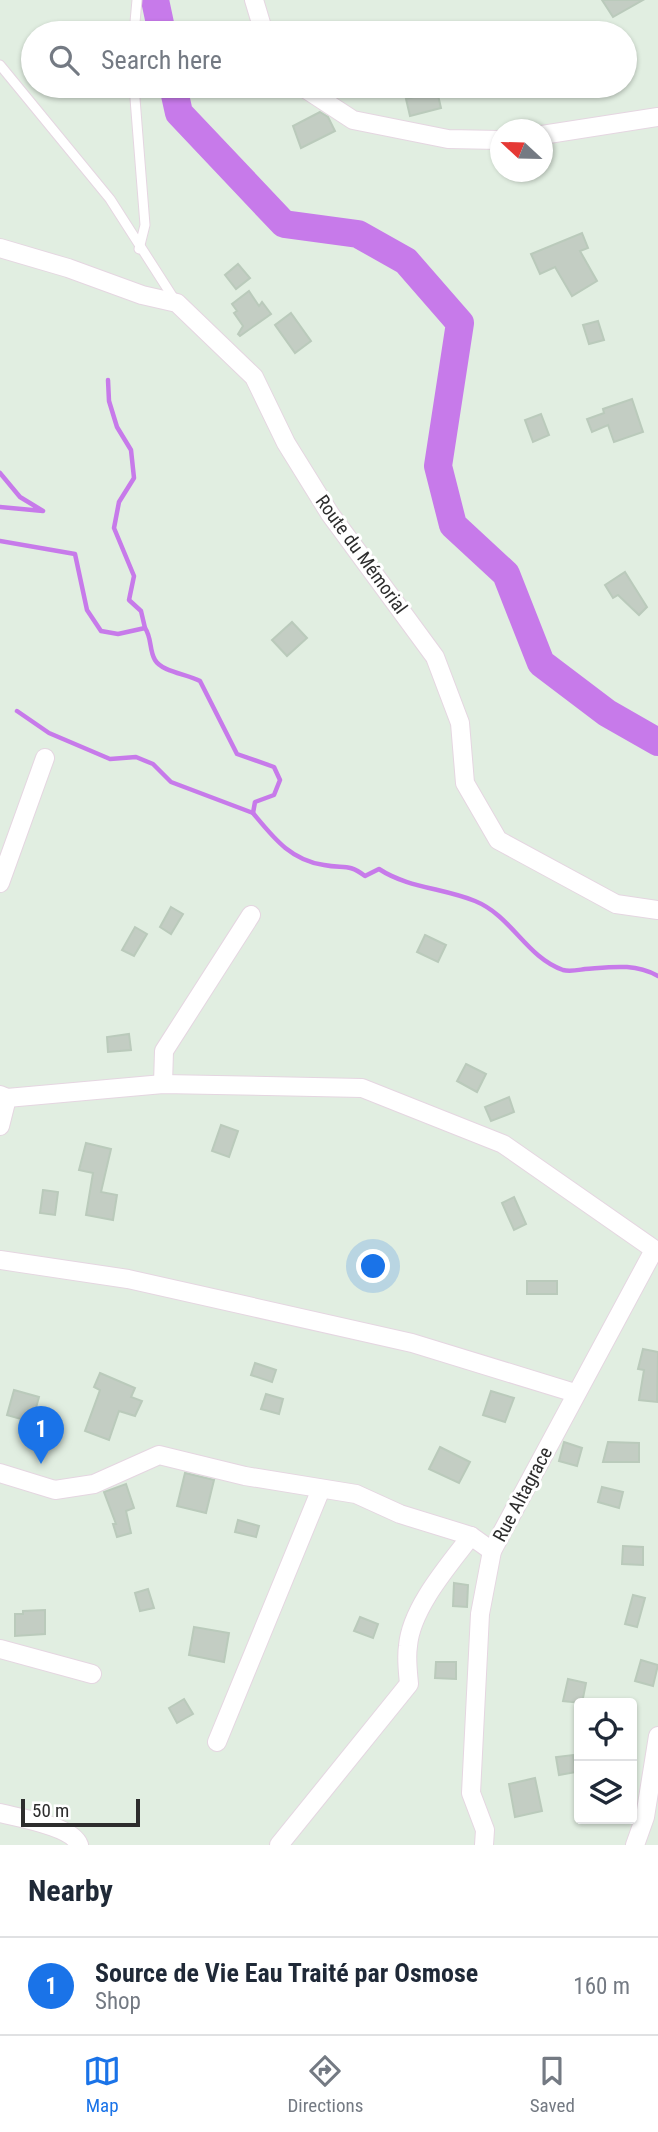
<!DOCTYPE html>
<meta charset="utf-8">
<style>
body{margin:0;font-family:"Roboto Condensed",sans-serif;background:#f2f2f3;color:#1f2937}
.controls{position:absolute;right:21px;bottom:21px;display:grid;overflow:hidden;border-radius:7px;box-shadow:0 2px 5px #0004}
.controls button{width:63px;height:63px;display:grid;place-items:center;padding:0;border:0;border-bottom:2px solid #e0e1e3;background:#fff;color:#1f2937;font:35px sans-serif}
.compass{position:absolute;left:490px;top:119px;width:63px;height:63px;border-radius:50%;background:#fff;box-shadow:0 2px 5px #0004;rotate:292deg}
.scale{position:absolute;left:21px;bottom:18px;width:119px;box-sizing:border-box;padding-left:7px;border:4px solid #2d2d2d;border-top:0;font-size:19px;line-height:24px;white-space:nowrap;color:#2d2d2d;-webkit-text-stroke:5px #fff;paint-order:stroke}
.you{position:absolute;left:374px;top:1267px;width:24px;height:24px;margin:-18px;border:5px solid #fff;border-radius:50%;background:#1a73e8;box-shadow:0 0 0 10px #1a73e833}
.badge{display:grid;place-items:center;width:46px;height:46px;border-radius:50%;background:#1a73e8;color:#fff;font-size:23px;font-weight:700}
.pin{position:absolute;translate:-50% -58px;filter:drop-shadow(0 2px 4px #0008)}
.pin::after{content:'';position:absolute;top:37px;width:24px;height:21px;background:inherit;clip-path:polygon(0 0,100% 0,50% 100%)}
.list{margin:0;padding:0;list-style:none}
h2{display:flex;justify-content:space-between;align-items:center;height:91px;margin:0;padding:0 28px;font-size:30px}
h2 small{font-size:23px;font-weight:400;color:#747a83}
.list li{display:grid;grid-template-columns:46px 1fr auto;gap:21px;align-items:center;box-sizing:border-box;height:98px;padding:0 28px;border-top:2px solid #e0e1e3}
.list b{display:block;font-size:26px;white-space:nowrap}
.list p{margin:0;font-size:23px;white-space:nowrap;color:#747a83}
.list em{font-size:23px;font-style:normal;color:#747a83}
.icon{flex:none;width:38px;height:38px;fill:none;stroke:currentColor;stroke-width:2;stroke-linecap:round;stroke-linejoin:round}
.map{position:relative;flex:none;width:658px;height:1845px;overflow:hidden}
.search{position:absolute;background:#fff;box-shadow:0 2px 5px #0004;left:21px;right:21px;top:21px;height:77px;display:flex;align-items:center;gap:18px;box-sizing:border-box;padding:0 24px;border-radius:38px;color:#747a83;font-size:26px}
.sheet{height:189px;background:#fff}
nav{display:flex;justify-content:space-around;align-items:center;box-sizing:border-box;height:98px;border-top:2px solid #e0e1e3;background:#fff;font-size:19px;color:#747a83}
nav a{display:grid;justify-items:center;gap:4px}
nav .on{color:#1a73e8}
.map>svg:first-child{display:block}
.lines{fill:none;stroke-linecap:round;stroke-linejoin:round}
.stream{stroke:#c77aea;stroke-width:4.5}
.river{stroke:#c77aea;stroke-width:28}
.building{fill:#c3cdc3;stroke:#bacabb;stroke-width:2}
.service-casing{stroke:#e5d6e1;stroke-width:11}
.minor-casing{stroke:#e5d6e1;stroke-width:20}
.service{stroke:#fff;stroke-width:9}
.minor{stroke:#fff;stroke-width:18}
.labels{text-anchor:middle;stroke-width:6;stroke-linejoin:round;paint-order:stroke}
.street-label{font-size:19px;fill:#2d2d2d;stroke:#fff}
</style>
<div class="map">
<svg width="658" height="1845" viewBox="0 0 658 1845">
<rect width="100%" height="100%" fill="#e1eee1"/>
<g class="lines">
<!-- stream -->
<g class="stream">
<polyline points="108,380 109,401 117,427 131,450 134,478 119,502 114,528 134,576 129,600 141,611 145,628"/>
<polyline points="0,473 20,497 43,511 0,507"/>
<path d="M 0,541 L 75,554 L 87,610 L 101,631 L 118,634 L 145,628 C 152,638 149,650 155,660 C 162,672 188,674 200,681 L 237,754 L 274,767 L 280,780 L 274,795 L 255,802 L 253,813 C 273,837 290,860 324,865 C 344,869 348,863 365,876 L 379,869 C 408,888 443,888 475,901 C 512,916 526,957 563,970 C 570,972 578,970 585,969 C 612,967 634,963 658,976"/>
<polyline points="17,711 49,733 110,759 136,757 153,764 171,782 253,813"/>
</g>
<!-- river -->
<g class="river">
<polyline points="155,0 162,33"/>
<polyline points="173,86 179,113 284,224 358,234 406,261 460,323 438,466 453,525 506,574 541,663 607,713 658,742"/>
</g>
</g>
<!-- building -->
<g class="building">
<polygon points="602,0 643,0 613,17"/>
<polygon points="437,91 441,108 410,116 406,99"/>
<polygon points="320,112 328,117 335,131 301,148 293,126"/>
<polygon points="582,233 588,248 580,251 597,281 572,296 555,267 540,274 531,254"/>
<polygon points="238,264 250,278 236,289 225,275"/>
<polygon points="249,291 259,306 262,302 271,314 240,336 238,334 243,326 234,313 237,311 232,304"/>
<polygon points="291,313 311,341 295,353 275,325"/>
<polygon points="598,321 604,340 589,344 583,325"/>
<polygon points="632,399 643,432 614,442 608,425 592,432 587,419 604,413 603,409"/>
<polygon points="541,414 549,435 533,442 525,420"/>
<polygon points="625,572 647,607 639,615 618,595 613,598 605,585"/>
<polygon points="292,622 307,638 287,656 272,640"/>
<polygon points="171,907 183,914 171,934 160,927"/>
<polygon points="135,927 147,934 134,956 122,950"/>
<polygon points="425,935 446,945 438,962 417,952"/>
<polygon points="129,1034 131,1050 108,1052 107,1037"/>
<polygon points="466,1064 486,1074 477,1092 457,1081"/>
<polygon points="509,1097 514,1112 491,1121 485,1107"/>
<polygon points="221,1125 238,1131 229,1157 212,1151"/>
<polygon points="86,1143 111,1149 101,1192 117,1195 113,1220 86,1215 93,1173 79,1170"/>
<polygon points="43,1190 58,1192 55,1215 40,1213"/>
<polygon points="514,1197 526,1224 514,1230 502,1203"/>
<rect x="527" y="1281" width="30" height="13"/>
<polygon points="643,1349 658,1352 657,1402 639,1400 644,1370 638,1369"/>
<polygon points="255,1363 276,1370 272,1382 251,1375"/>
<polygon points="100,1373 135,1388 131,1397 142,1401 135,1416 119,1411 109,1440 85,1431 100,1390 94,1387"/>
<polygon points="14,1390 39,1397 32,1422 7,1415"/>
<polygon points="491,1391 514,1398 505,1422 483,1415"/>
<polygon points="266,1394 283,1399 279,1414 261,1409"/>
<polygon points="564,1442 582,1448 577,1466 559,1461"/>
<polygon points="608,1442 639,1443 639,1462 603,1462"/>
<polygon points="440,1447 470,1462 459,1483 429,1469"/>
<polygon points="185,1473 214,1480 206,1513 177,1506"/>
<polygon points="126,1484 134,1508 126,1511 131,1533 117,1537 113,1524 116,1524 104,1492"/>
<polygon points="602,1487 623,1492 619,1508 598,1502"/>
<polygon points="238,1520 259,1526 256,1537 235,1532"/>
<polygon points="623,1546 643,1547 643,1565 622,1564"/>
<polygon points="454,1583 468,1585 467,1607 453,1606"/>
<polygon points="148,1589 154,1608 140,1611 135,1593"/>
<polygon points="633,1595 645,1598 637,1627 625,1624"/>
<polygon points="45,1610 45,1634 15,1636 15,1614 23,1614 23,1611"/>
<polygon points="360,1617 378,1624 373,1638 354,1631"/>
<polygon points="194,1627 229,1633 224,1662 189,1655"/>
<polygon points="641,1660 658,1665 653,1686 635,1681"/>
<polygon points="436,1662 456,1662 456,1679 435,1678"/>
<polygon points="568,1679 586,1683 582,1703 563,1701"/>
<polygon points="184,1699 193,1714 177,1723 169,1708"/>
<polygon points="573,1755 576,1772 559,1775 556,1757"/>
<polygon points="535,1778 542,1811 515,1817 509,1784"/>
</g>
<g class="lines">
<!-- service casing -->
<g class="service-casing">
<g id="service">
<polyline points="134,33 137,0"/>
<polyline points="0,65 110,199 176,302"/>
<polyline points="134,86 145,225 139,249"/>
</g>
</g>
<!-- minor casing -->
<g class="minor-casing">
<g id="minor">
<polyline points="254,0 264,33"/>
<polyline points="301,86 353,120 448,139 500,140"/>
<polyline points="542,135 658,117"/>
<polyline points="0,248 68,268 142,295 177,303 254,377 286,443 330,514 435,657 460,723 465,783 498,840 616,904 658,910"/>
<polyline points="0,883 45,758"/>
<polyline points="163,1084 164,1051 251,915"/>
<polyline points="0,1095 7,1098 163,1084 362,1088 503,1144 658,1252"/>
<polyline points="0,1126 7,1098"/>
<polyline points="0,1260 128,1279 412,1343 575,1393"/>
<polyline points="0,1473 55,1490 94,1484 159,1455 245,1476 356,1494 400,1514 471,1536 492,1551"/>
<polyline points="0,1649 92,1674"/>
<polyline points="217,1742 321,1489"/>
<path d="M 0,1813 C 20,1818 72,1826 79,1845"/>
<path d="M 279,1845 L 409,1684 C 408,1672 406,1658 408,1646 C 411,1608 449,1565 471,1536"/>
<polyline points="484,1845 485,1830 471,1793 480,1614 492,1551 654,1250"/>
<polyline points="635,1845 645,1817 658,1736"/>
</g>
</g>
<!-- service -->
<use href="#service" class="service"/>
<!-- minor -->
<use href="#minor" class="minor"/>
</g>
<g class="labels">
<!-- street labels -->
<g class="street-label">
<text transform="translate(362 554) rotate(54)" y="7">Route du Mémorial</text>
<text transform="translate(522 1494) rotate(-62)" y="7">Rue Altagrace</text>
</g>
</g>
</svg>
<div class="controls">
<button><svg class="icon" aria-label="locate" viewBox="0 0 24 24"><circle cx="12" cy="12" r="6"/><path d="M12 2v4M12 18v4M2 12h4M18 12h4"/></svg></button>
<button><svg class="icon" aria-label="layers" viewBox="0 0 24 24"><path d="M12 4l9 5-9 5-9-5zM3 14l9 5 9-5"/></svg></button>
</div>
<svg class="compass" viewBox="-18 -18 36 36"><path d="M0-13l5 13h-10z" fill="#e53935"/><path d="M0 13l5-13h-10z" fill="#747a83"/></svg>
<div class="scale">50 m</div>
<div class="you"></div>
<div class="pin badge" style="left:41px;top:1464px">1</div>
<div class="search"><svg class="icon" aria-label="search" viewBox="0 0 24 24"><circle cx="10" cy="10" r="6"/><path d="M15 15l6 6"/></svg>Search here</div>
</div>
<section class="sheet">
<h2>Nearby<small></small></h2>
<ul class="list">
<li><span class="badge">1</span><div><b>Source de Vie Eau Traité par Osmose</b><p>Shop</p></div><em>160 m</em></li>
</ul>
</section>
<nav>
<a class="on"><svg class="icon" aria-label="map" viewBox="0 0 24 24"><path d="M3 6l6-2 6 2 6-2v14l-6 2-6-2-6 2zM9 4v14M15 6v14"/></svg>Map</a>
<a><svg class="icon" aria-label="directions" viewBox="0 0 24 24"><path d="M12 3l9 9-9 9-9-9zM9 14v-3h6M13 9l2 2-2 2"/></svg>Directions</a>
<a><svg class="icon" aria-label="saved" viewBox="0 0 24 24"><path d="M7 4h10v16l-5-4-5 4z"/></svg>Saved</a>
</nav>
